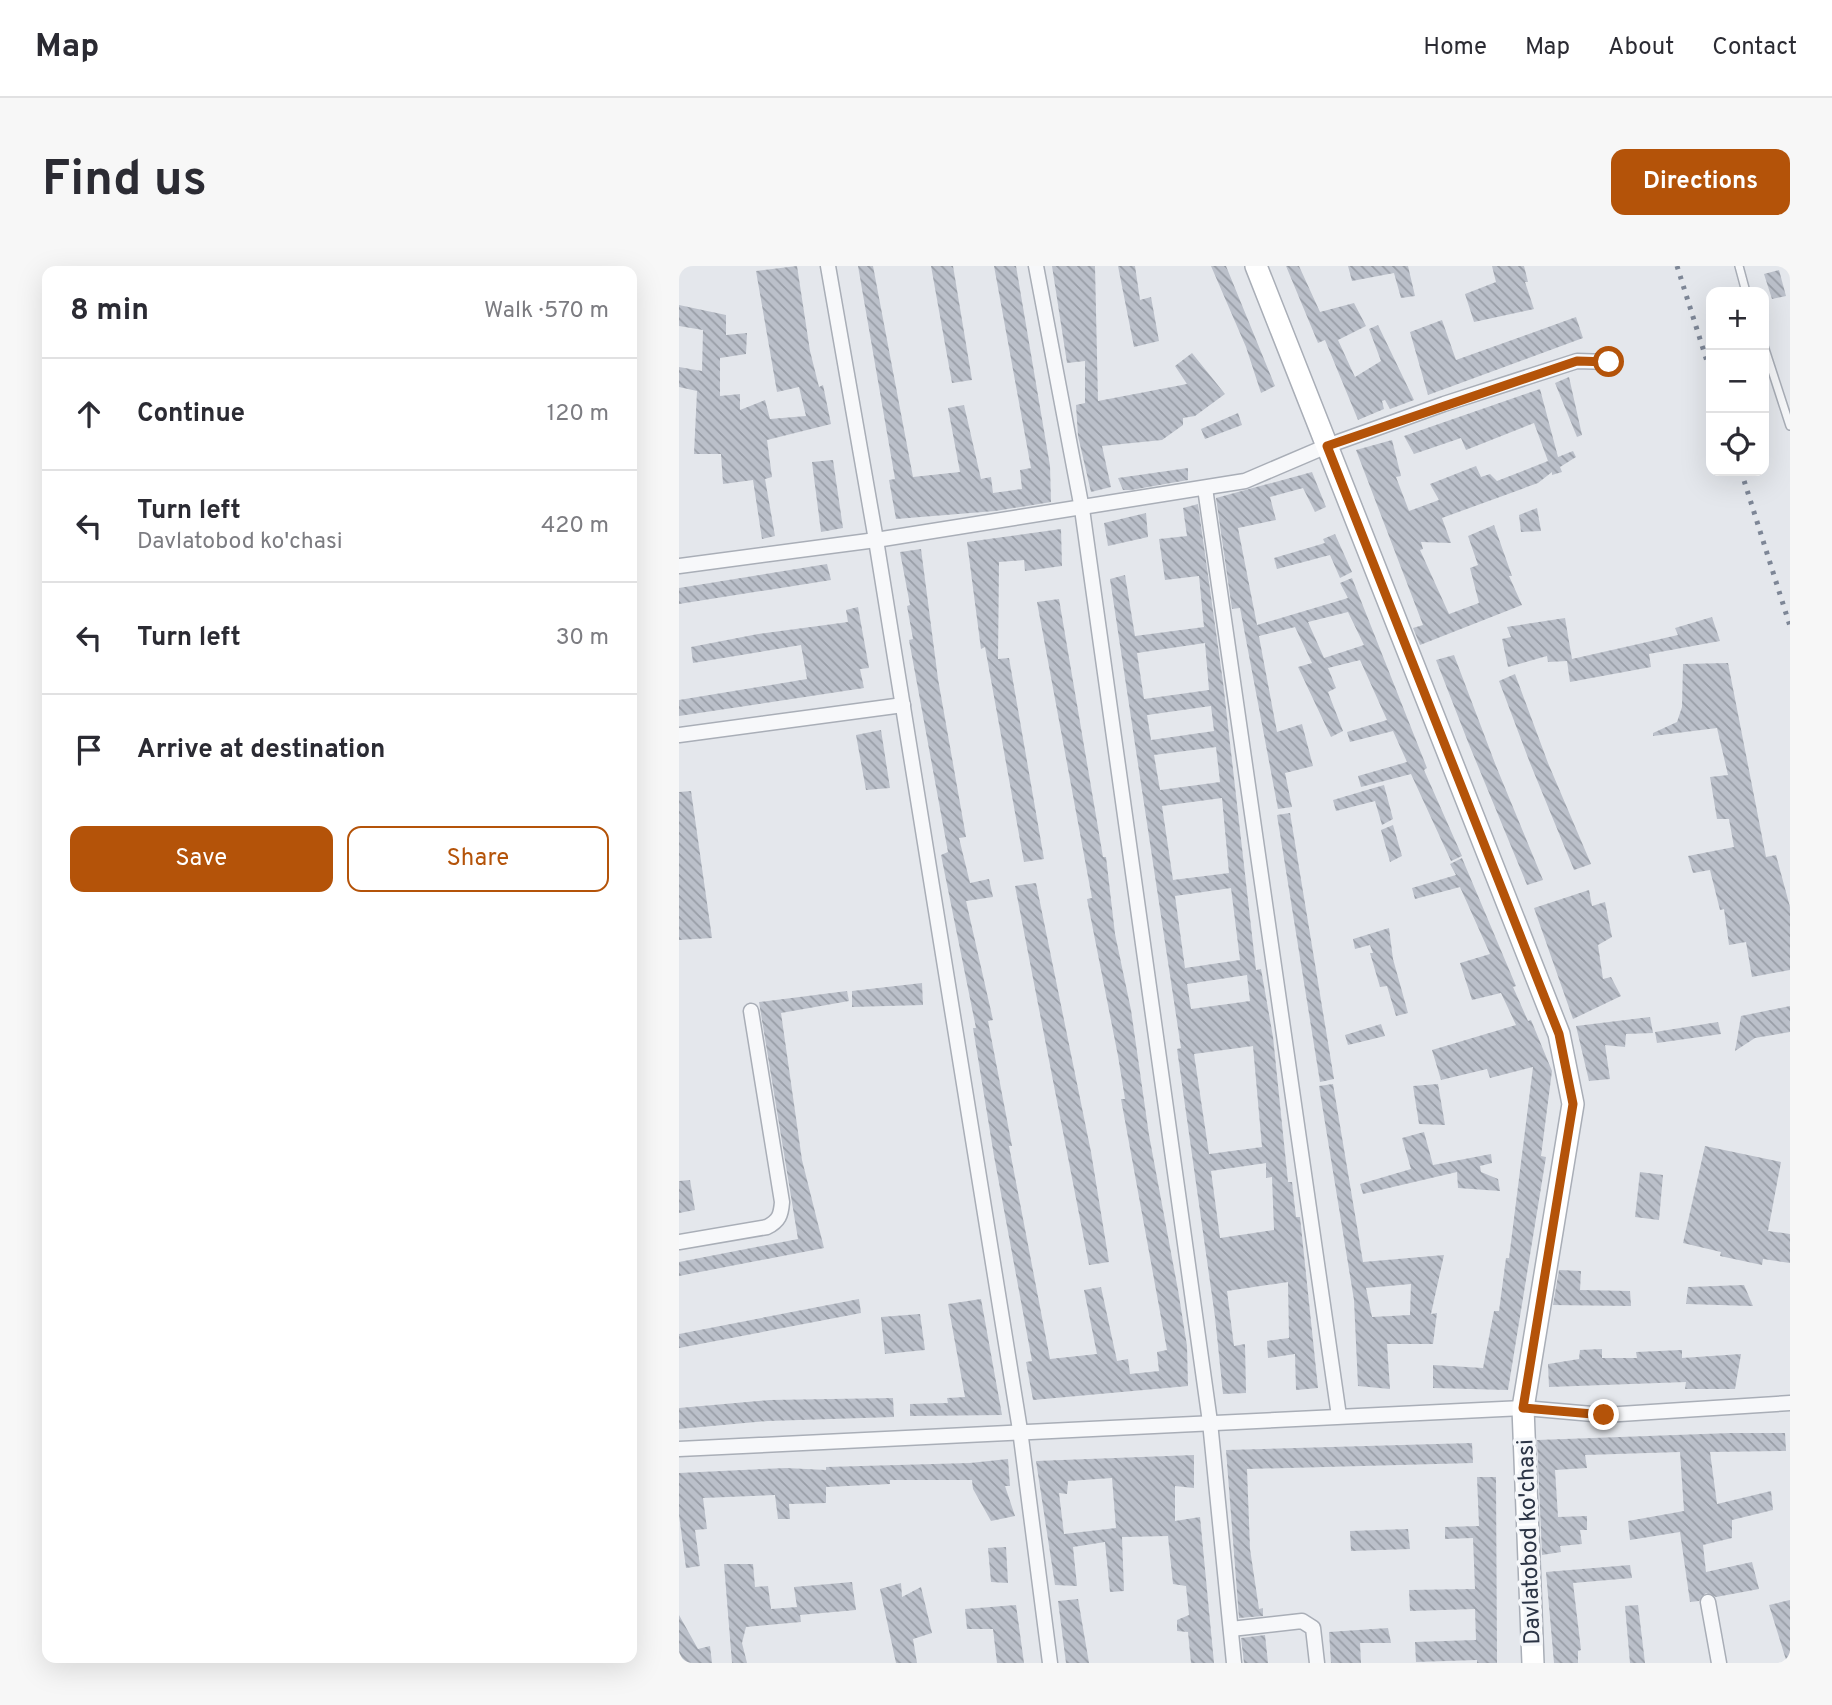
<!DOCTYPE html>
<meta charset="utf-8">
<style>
body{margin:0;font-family:Overpass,sans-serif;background:#f7f7f7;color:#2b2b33}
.controls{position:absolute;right:21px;top:21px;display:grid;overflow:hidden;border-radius:14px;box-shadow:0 7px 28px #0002}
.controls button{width:63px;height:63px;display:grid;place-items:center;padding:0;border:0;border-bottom:2px solid #e1e1e2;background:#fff;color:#2b2b33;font:35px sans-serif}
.stop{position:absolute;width:21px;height:21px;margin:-16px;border:5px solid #b45309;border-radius:50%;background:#fff}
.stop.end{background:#b45309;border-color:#fff;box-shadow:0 2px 7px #0008}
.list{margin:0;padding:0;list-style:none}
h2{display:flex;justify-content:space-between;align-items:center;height:91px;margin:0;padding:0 28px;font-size:30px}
h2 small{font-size:23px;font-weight:400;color:#7c7c81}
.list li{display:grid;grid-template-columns:46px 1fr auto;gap:21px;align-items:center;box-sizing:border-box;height:112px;padding:0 28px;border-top:2px solid #e1e1e2}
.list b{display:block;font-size:26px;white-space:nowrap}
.list p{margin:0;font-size:23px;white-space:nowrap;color:#7c7c81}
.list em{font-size:23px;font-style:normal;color:#7c7c81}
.actions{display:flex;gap:14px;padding:21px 28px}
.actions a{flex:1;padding:16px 0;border:2px solid #b45309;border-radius:14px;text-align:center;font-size:24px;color:#b45309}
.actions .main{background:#b45309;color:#fff}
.icon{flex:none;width:38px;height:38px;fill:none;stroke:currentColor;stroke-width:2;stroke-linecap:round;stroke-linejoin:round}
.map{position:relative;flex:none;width:1111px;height:1397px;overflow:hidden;border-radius:14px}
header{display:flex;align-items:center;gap:42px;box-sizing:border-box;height:98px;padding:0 35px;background:#fff;border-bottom:2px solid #e1e1e2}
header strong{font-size:33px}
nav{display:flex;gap:38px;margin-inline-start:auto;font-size:24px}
.intro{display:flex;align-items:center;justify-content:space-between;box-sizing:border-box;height:168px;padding:0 42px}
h1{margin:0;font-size:49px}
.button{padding:18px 32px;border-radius:14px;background:#b45309;color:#fff;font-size:24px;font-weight:700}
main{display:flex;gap:42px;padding:0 42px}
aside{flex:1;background:#fff;border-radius:14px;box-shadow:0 7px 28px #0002}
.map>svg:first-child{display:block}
.building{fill:url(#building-back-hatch);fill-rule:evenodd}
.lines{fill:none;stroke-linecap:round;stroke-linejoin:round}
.lane-casing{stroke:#a9aeb7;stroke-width:10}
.street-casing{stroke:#a9aeb7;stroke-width:17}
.secondary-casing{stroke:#a9aeb7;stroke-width:24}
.lane{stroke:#f7f8fa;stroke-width:7}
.street{stroke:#f7f8fa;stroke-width:14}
.secondary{stroke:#fff;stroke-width:21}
.rail{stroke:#7d8696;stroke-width:5;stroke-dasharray:3.5 7;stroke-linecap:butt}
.route{stroke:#b45309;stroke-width:9}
.labels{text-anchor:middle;stroke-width:7;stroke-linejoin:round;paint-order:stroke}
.street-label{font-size:23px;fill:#2b3445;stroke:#f4f6f9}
</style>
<header>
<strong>Map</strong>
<nav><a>Home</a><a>Map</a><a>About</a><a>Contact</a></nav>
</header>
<div class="intro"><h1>Find us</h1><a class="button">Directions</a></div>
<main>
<aside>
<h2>8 min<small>Walk · 570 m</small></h2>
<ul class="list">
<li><svg class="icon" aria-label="ahead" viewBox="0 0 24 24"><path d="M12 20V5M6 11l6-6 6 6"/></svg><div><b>Continue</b></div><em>120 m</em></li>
<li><svg class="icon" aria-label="left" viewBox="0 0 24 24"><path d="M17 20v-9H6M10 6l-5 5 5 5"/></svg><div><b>Turn left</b><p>Davlatobod ko'chasi</p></div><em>420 m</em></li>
<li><svg class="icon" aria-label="left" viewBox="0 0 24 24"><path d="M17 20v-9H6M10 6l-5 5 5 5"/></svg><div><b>Turn left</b></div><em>30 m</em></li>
<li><svg class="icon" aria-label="arrive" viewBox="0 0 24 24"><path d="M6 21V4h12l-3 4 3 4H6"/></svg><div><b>Arrive at destination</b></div></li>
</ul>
<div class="actions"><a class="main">Save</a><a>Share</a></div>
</aside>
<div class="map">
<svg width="1111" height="1397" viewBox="0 0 1111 1397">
<defs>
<pattern id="building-back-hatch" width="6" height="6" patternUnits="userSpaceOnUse" patternTransform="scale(1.75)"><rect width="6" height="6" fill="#bbc0ca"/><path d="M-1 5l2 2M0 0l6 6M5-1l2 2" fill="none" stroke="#989da6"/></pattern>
</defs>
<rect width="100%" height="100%" fill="#e4e7ec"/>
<!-- building -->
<g class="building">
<polygon points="118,0 131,85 140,121 144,119 152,158 88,174 93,211 86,213 96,270 83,273 74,214 44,218 42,188 15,188 18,125 0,121 0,101 23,105 24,64 0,60 0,39 47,49 47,69 68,67 67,88 41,92 41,130 61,128 61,144 86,134 91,153 127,150 120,121 98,126 77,5"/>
<polygon points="179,0 194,0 234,211 281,206 269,142 285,139 302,213 312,211 314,227 343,223 341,204 352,202 315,0 337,0 371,200 372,236 316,245 217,253 210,214 216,213"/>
<polygon points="252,0 274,0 293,114 273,117"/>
<polygon points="373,0 416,0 419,135 508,118 496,100 513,87 546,128 516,150 504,152 504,159 483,174 423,180 432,221 412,226 399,170 397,139 406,137 406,95 388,97"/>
<polygon points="439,0 456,0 461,34 472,31 480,75 455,81"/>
<polygon points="532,0 547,0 596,120 582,127 567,81"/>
<polygon points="607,0 620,0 641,46 675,37 687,60 659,74 676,111 702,95 690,63 699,59 735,134 711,143 706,134 703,135 705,143 679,154 646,74 639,77"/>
<polygon points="669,0 729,0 736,30 722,32 715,7 673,15"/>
<polygon points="813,0 845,0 849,16 846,16 855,43 795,56 786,28 817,16"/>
<polygon points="1100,4 1107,30 1093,33 1085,8"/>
<polygon points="897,51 904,72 749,129 731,66 763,54 777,94"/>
<polygon points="890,111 903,169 898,171 876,117"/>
<polygon points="861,123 879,191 894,185 897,191 881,201 883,206 873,209 873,206 859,217 763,252 772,277 742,276 744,283 741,284 770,348 800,337 791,302 799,299 789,270 815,259 833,310 830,310 843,339 741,379 734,362 744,359 677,184 713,174 722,210 717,211 730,245 760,234 751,218 797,200 802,211 811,208 818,215 869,195 855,157 787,184 782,172 735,188 725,170"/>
<polygon points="559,147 563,159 526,173 522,163"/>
<polygon points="154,194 164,262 142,266 133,196"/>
<polygon points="509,202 509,214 452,224 444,224 439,212"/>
<path d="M 633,206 L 647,241 L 636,246 L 624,222 L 591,231 L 597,254 L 559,262 L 578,359 L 669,332 L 661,317 L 673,312 L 748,502 L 745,504 L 783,590 L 772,595 L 732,508 L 682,521 L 679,510 L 728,496 L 714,465 L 671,476 L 668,466 L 708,454 L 681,394 L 649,402 L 657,422 L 649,426 L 664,465 L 652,471 L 619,401 L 633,397 L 616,361 L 580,370 L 578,360 L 598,466 L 623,458 L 634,500 L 606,507 L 613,541 L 599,543 L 561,342 L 553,343 L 537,232 ZM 669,346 L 685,379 L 645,392 L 629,356 Z"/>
<path d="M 519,238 L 544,416 L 577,704 L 582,703 L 594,771 L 609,916 L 613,916 L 617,951 L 621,951 L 639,1122 L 617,1124 L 616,1088 L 589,1092 L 588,1075 L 610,1072 L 609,1016 L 548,1025 L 555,1080 L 566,1078 L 567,1127 L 544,1128 L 536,1051 L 498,783 L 502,782 L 431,313 L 446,309 L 456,370 L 525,361 L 520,310 L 486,314 L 480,273 L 508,270 L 504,242 ZM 526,377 L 530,424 L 465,433 L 458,387 ZM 532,440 L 535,465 L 472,474 L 468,449 ZM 537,481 L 541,516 L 481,524 L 475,489 ZM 543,532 L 550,607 L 494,614 L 483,540 ZM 552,622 L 561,694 L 506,702 L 496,630 ZM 568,709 L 571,735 L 512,743 L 508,718 ZM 574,780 L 583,881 L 530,888 L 515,788 ZM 587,897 L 587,912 L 593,911 L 595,964 L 541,972 L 532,905 Z"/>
<polygon points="858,242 862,265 842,266 840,249"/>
<polygon points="467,247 469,271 429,280 425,257"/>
<polygon points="382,263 383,300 346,305 345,294 320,296 319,393 330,392 365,593 345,596 306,381 302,383 288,276"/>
<polygon points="656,268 673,306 661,312 651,289 598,303 595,292 646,277 644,273"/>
<polygon points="242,283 259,413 287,571 280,572 291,617 310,613 314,631 287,635 314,754 309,755 333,880 330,880 371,1093 418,1088 405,1024 422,1021 438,1095 449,1093 451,1108 480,1105 478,1086 488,1084 442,833 446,833 439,790 408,633 413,632 358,336 380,333 424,591 427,591 436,668 452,744 470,869 499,1024 508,1080 509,1120 354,1134 347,1096 353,1095 315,890 294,762 297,762 262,589 269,586 230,374 234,373 228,340 231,339 221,286"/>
<polygon points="148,298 152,314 0,338 0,322"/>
<polygon points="179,341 190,402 181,403 185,422 0,450 0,434 128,413 122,379 14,397 12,381 79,368 169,356 167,344"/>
<polygon points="1033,351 1041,375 970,388 972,401 891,416 888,395 869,396 868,390 829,401 823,373 832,371 828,361 886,352 893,393 999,369 996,362"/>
<polygon points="775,389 817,500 864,614 848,619 789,476 757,394"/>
<polygon points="1049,397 1087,591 1097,589 1111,641 1111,704 1073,711 1067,676 1050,679 1045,643 1041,644 1031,604 1014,607 1009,590 1055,581 1050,553 1038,553 1031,511 1049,509 1038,462 974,470 974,467 998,456 1003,441 1004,398"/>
<polygon points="836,408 869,497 912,598 895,604 851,497 820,415"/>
<polygon points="202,464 211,522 187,524 177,469"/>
<polygon points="705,519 714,553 703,559 696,535 657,545 654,534"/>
<polygon points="12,525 33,672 0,674 0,526"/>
<polygon points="611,547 655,813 641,816 598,549"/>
<polygon points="714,559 723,590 711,596 702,564"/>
<polygon points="783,592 837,720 834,721 849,755 852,754 873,805 862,890 867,891 829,1124 754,1122 754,1099 804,1102 815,1045 820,1045 827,992 830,992 854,801 811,812 808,803 762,814 753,784 837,759 822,727 793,734 781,697 811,688 781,621 736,633 733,622 777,609 771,598"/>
<polygon points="357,617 412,886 430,996 410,999 336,620"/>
<polygon points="910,624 913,640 926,636 933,671 919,679 924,713 932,711 942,730 894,753 855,642"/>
<polygon points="710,662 714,693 729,747 717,750 708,720 701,721 691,687 694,687 691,679 676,683 674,673"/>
<polygon points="243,717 244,739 173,741 173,725"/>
<polygon points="168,725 170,735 102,747 123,894 145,982 0,1010 0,996 119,973 80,736"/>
<polygon points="1111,740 1111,766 1076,772 1056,785 1062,750"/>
<polygon points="971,751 974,767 947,768 946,781 926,779 931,813 910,815 897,760"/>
<polygon points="1039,756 1042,768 978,777 976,766"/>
<polygon points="702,758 706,770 669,779 666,769"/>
<path d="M 654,818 L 684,996 L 765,989 L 752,1048 L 758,1047 L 754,1078 L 708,1078 L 711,1123 L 679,1120 L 675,1034 L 640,820 ZM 732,1018 L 731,1049 L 693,1051 L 687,1022 Z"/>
<polygon points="759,818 766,859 740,858 734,820"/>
<polygon points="745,866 754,899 812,888 813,897 801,900 802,906 819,913 821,925 779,922 778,906 684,928 681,918 732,903 723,872"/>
<polygon points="1026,880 1102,896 1089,965 1111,968 1111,997 1084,993 1083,999 1041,990 1042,986 1004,977"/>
<polygon points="961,906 984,909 980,954 956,951"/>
<polygon points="11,914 16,944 0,947 0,915"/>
<polygon points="880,1004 902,1005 901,1024 951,1025 952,1040 874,1039"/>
<polygon points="1065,1019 1074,1040 1007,1038 1009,1021"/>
<polygon points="180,1033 182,1047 0,1082 0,1068"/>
<polygon points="302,1033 323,1149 231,1150 231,1138 269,1137 268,1132 286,1131 269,1038"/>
<polygon points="241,1048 246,1084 206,1088 202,1051"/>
<polygon points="923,1083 923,1092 958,1092 957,1086 1003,1084 1003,1092 1062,1088 1056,1123 1006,1123 1007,1116 870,1121 869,1098 900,1093 901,1084"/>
<polygon points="214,1132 215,1151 89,1155 0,1163 0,1142 91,1134"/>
<polygon points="1052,1167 1106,1167 1107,1185 1031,1186 1038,1238 1092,1225 1094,1244 1053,1254 1053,1272 1024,1279 1027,1306 1073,1296 1080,1323 1037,1331 1027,1327 1020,1335 1011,1336 1001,1266 951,1274 949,1255 1005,1245 1001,1186 906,1189 908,1202 876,1204 879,1251 908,1250 908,1264 901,1264 903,1278 881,1280 882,1286 863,1289 858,1174"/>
<polygon points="793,1177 794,1197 568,1203 571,1283 580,1343 584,1342 584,1350 560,1352 547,1184"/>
<path d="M 515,1189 L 515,1222 L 496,1220 L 496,1255 L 521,1251 L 535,1397 L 512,1397 L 509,1366 L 498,1365 L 498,1354 L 510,1349 L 507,1320 L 494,1318 L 489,1270 L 443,1271 L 445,1325 L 431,1326 L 426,1276 L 394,1281 L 398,1320 L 376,1319 L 357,1195 ZM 433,1212 L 437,1262 L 385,1268 L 380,1227 L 388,1228 L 389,1215 Z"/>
<polygon points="329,1193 331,1220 326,1220 336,1250 312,1255 294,1223 293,1214 211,1214 211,1218 147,1221 147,1237 110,1238 111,1253 99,1253 96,1229 24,1232 28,1263 16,1264 21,1300 7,1302 0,1249 0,1207 107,1202 147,1204 147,1201 291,1197"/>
<polygon points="798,1211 817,1211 818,1397 798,1397 798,1394 737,1396 736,1376 797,1374 796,1343 731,1345 730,1324 796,1323 794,1272 766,1273 766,1261 800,1260"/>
<polygon points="729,1263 731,1283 672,1285 671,1265"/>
<polygon points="327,1281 329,1317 312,1316 309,1282"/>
<polygon points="45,1298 74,1298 76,1321 89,1320 92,1343 118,1341 115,1321 173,1316 177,1344 121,1349 122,1356 67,1361 63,1377 68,1397 53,1397"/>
<polygon points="951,1299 953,1312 894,1317 902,1384 899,1385 899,1397 875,1397 867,1306"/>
<polygon points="222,1317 223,1331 242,1321 253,1367 234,1373 238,1397 217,1397 201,1323"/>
<polygon points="399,1333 410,1397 387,1397 379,1335"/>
<polygon points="1111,1334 1111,1396 1108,1397 1090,1339"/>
<polygon points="337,1339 345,1397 318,1397 314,1363 288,1363 286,1343"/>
<polygon points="959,1339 966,1397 951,1397 946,1340"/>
<polygon points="0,1349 19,1383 31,1380 33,1397 0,1397"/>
<polygon points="709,1362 712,1377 681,1377 682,1397 652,1397 650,1366"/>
<polygon points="586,1369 589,1397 565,1397 562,1372"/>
</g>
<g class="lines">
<!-- lane casing -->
<g class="lane-casing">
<g id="lane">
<polyline points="1060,0 1067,26"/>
<polyline points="1085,80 1111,160"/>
</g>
</g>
<!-- street casing -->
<g class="street-casing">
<g id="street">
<polyline points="149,0 197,274 341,1164 371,1397"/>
<polyline points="357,0 403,243 531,1156 555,1397"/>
<polyline points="526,222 660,1150"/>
<polyline points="0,300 197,274 566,215 648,180 765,138 898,95 930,96"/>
<polyline points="0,469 224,439"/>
<path d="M 0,976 L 88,961 C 100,955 102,949 103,936 L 72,745"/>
<polyline points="0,1183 844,1142 925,1149 1111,1137"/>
<polyline points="1029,1336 1040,1397"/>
<polyline points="552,1363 623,1355 634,1362 638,1397"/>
</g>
</g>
<!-- secondary casing -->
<g class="secondary-casing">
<polyline id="secondary" points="577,0 880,768 894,838 844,1142 854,1397"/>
</g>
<!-- lane -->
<use href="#lane" class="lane"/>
<!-- street -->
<use href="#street" class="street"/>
<!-- secondary -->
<use href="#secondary" class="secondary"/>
<!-- rail -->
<g class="rail">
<polyline points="998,0 1032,108"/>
<polyline points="1062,205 1111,360"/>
</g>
</g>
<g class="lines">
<!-- route -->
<polyline class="route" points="925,1149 844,1142 894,838 880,768 648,180 898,95 930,96"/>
</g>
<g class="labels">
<!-- street labels -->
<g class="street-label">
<text transform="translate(849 1276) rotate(-92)" y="8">Davlatobod ko'chasi</text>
</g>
</g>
</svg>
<div class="controls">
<button>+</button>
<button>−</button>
<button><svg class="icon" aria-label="locate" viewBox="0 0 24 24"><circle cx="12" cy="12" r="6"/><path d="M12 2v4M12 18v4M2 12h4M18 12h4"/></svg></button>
</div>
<div class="stop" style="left:930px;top:96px"></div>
<div class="stop end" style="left:925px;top:1149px"></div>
</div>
</main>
